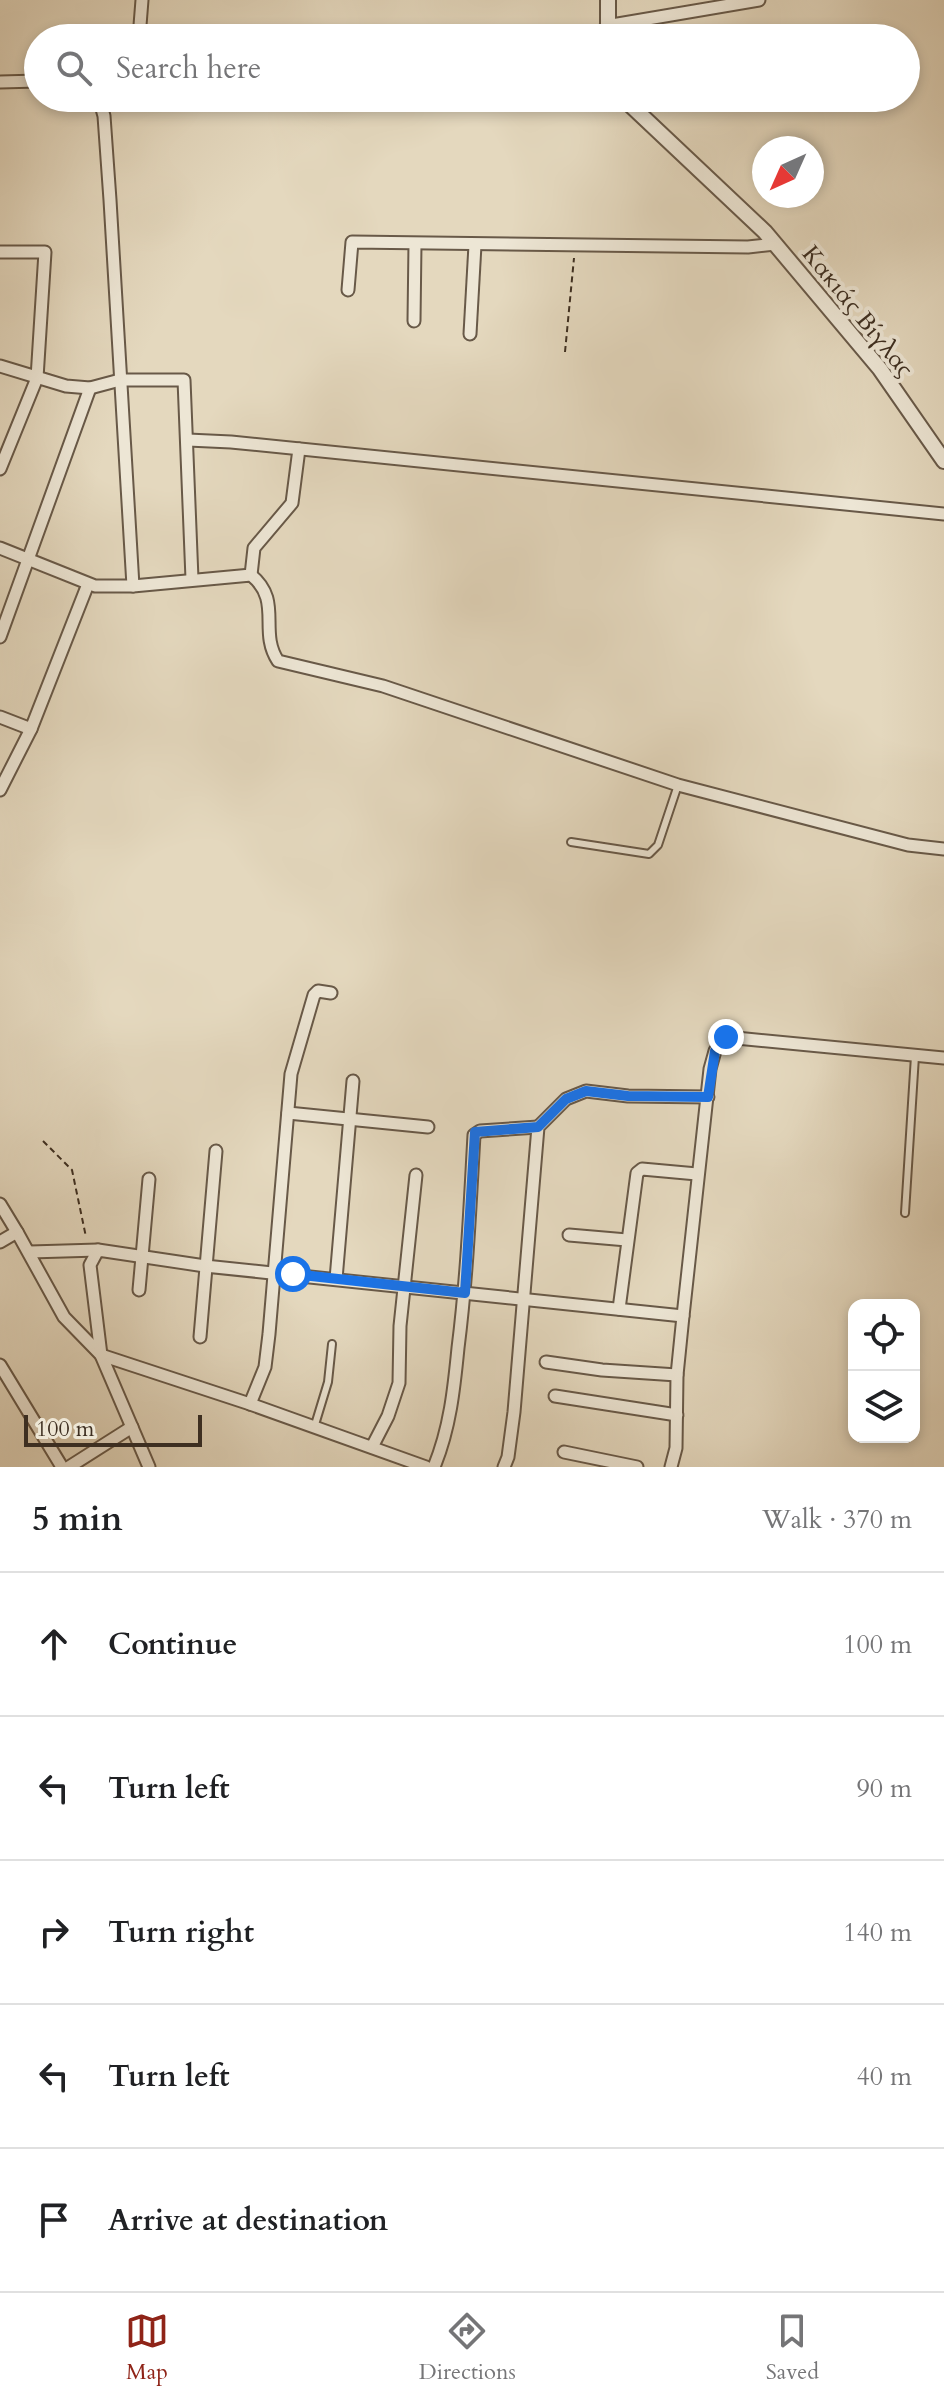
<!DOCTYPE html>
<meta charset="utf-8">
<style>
body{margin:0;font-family:Cardo,serif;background:#f2f2f2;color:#202124}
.controls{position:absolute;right:24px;bottom:24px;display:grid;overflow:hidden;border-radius:16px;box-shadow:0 4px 12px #0003}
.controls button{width:72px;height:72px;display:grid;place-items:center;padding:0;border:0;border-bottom:2px solid #e0e0e0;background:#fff;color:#202124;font:40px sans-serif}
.compass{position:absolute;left:752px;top:136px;width:72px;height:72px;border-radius:50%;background:#fff;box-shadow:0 4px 12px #0003;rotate:225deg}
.scale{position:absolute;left:24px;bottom:20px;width:178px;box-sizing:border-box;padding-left:8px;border:4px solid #3e2f21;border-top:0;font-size:22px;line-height:28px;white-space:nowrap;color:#3e2f21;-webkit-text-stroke:6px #ede6d5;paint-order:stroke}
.stop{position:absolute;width:24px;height:24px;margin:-18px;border:6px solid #1a73e8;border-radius:50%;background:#fff}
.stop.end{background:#1a73e8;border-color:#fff;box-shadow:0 2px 8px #0008}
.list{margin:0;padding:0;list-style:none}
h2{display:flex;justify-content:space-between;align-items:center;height:104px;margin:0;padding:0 32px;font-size:34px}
h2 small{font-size:26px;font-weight:400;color:#757577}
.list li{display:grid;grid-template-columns:52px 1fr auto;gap:24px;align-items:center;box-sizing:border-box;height:144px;padding:0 32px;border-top:2px solid #e0e0e0}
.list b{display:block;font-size:30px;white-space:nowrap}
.list em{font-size:26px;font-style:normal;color:#757577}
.icon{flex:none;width:44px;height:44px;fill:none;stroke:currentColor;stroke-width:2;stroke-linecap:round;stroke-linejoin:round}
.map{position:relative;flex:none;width:944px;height:1467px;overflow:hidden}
.search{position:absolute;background:#fff;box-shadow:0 4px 12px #0003;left:24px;right:24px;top:24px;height:88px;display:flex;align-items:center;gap:20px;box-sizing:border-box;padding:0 28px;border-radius:44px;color:#757577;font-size:30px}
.sheet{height:824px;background:#fff}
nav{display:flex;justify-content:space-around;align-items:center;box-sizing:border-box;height:112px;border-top:2px solid #e0e0e0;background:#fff;font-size:22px;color:#757577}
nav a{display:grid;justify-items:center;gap:4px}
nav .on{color:#8f2418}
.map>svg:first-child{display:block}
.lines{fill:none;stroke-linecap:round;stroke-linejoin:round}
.service-casing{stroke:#685948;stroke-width:10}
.minor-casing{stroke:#685948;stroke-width:15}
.tertiary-casing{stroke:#685948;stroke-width:18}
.path{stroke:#3e2f21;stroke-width:2;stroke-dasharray:6 4;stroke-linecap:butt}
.service{stroke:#ede6d5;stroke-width:6}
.minor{stroke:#ede6d5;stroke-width:11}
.tertiary{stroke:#ede6d5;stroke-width:14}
.route{stroke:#1a73e8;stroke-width:10}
.labels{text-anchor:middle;stroke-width:8;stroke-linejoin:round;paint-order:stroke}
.street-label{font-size:24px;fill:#3e2f21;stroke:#ede6d5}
</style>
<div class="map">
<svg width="944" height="1467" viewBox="0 0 944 1467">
<rect width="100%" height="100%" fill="#e4d8be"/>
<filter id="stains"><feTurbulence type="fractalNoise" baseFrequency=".0025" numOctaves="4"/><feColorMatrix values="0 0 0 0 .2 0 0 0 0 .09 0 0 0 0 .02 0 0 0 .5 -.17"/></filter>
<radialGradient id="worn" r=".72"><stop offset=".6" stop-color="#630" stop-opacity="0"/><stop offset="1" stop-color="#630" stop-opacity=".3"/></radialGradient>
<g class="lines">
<!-- service casing -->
<g class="service-casing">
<g id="service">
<polyline points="571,842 649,854 658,845 678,785"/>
<polyline points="905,1213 915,1056"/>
<polyline points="314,1428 328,1382 332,1344"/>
</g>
</g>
<!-- minor casing -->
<g class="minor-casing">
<g id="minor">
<polyline points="606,26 759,0"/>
<polyline points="139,38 142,0"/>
<polyline points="0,82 38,81"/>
<polyline points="99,98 104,116 110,200 133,586"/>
<polyline points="0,252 45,252 37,378 0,469"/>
<polyline points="348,290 352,242 748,247 775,244"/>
<polyline points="414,321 415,244"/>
<polyline points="470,334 475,245"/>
<polyline points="0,366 66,386 90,388 120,380 184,380 192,579"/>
<polyline points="188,440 231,442 944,514"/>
<path d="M 0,548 L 95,586 L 133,586 L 251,575 C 283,601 258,631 278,661 L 383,686 L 678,785 L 908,845 L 944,849"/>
<polyline points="251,575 254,548 292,503 299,449"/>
<polyline points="0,637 90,388"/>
<polyline points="0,717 31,729"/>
<polyline points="0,790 31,729 88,584"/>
<polyline points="288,1113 428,1127"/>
<polyline points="0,1204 17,1232"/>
<polyline points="569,1235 627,1240"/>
<polyline points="0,1242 17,1232 64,1317 101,1355 250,1404 426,1467"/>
<polyline points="30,1252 98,1250"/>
<polyline points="336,1279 353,1081"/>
<polyline points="139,1290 149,1179"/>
<polyline points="619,1309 637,1173 642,1169 697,1174"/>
<polyline points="200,1337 216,1151"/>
<polyline points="546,1362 602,1370 677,1375"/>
<polyline points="0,1365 62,1467"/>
<polyline points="555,1396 677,1415"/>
<polyline points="250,1404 265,1367 269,1334 291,1074 314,995 318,991 331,993"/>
<polyline points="372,1447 388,1416 399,1383 400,1326 416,1175"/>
<polyline points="564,1452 637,1467"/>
<polyline points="69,1467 132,1427"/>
<polyline points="149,1467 101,1355 90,1265 98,1250 205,1266 683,1316"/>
<path d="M 434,1467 C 450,1428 454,1389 458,1348 C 467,1277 470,1206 474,1135 L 480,1131 L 538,1127"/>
<polyline points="504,1467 508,1457 514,1412 538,1127 566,1099 586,1091 628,1096 708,1097"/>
<polyline points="671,1467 676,1448 677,1375 683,1316 710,1069 715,1051 726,1037 944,1058"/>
</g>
</g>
<!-- tertiary casing -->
<g class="tertiary-casing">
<g id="tertiary">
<polyline points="608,0 608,38"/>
<polyline points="623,98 765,232 880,369 944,461"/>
</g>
</g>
<!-- path -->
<g class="path">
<polyline points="565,352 574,258"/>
<polyline points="43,1141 72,1170 86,1237"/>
</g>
<!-- service -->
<use href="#service" class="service"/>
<!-- minor -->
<use href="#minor" class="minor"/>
<!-- tertiary -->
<use href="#tertiary" class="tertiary"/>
</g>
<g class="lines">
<!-- route -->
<polyline class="route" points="293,1274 465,1293 475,1132 538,1127 566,1099 586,1091 628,1096 708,1097 715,1051 726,1037"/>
</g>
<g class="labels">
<!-- street labels -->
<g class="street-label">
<text transform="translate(858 311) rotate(51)" y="8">Κακιάς Βίγλας</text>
</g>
</g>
<rect width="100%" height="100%" filter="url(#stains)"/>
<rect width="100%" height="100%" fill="url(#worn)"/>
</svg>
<div class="controls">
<button><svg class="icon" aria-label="locate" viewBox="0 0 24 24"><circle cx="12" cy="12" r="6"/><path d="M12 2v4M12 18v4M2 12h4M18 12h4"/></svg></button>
<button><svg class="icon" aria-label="layers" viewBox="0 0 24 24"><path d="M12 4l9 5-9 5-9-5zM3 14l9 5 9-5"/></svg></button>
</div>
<svg class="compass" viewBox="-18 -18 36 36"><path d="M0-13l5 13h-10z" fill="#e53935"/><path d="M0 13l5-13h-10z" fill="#757577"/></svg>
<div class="scale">100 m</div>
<div class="stop" style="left:293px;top:1274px"></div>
<div class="stop end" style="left:726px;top:1037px"></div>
<div class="search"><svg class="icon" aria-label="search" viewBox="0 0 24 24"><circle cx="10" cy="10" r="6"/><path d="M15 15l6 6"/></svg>Search here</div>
</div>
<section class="sheet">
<h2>5 min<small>Walk · 370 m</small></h2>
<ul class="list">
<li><svg class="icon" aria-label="ahead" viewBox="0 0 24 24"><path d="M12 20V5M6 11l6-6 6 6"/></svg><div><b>Continue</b></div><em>100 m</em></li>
<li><svg class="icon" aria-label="left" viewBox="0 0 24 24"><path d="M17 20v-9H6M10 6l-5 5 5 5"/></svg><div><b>Turn left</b></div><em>90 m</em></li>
<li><svg class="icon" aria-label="right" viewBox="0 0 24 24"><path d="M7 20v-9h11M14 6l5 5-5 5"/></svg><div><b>Turn right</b></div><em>140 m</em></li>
<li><svg class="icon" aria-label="left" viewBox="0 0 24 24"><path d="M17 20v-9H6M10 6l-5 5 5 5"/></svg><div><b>Turn left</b></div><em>40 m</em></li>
<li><svg class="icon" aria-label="arrive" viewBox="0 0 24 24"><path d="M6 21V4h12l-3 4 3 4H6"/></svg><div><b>Arrive at destination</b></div></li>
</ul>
</section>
<nav>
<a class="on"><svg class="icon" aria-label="map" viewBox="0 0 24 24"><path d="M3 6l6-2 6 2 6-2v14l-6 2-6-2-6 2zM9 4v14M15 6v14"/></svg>Map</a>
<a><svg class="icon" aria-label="directions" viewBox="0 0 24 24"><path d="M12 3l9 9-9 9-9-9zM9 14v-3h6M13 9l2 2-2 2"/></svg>Directions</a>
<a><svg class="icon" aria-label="saved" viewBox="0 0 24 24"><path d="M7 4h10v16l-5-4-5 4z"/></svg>Saved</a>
</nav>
